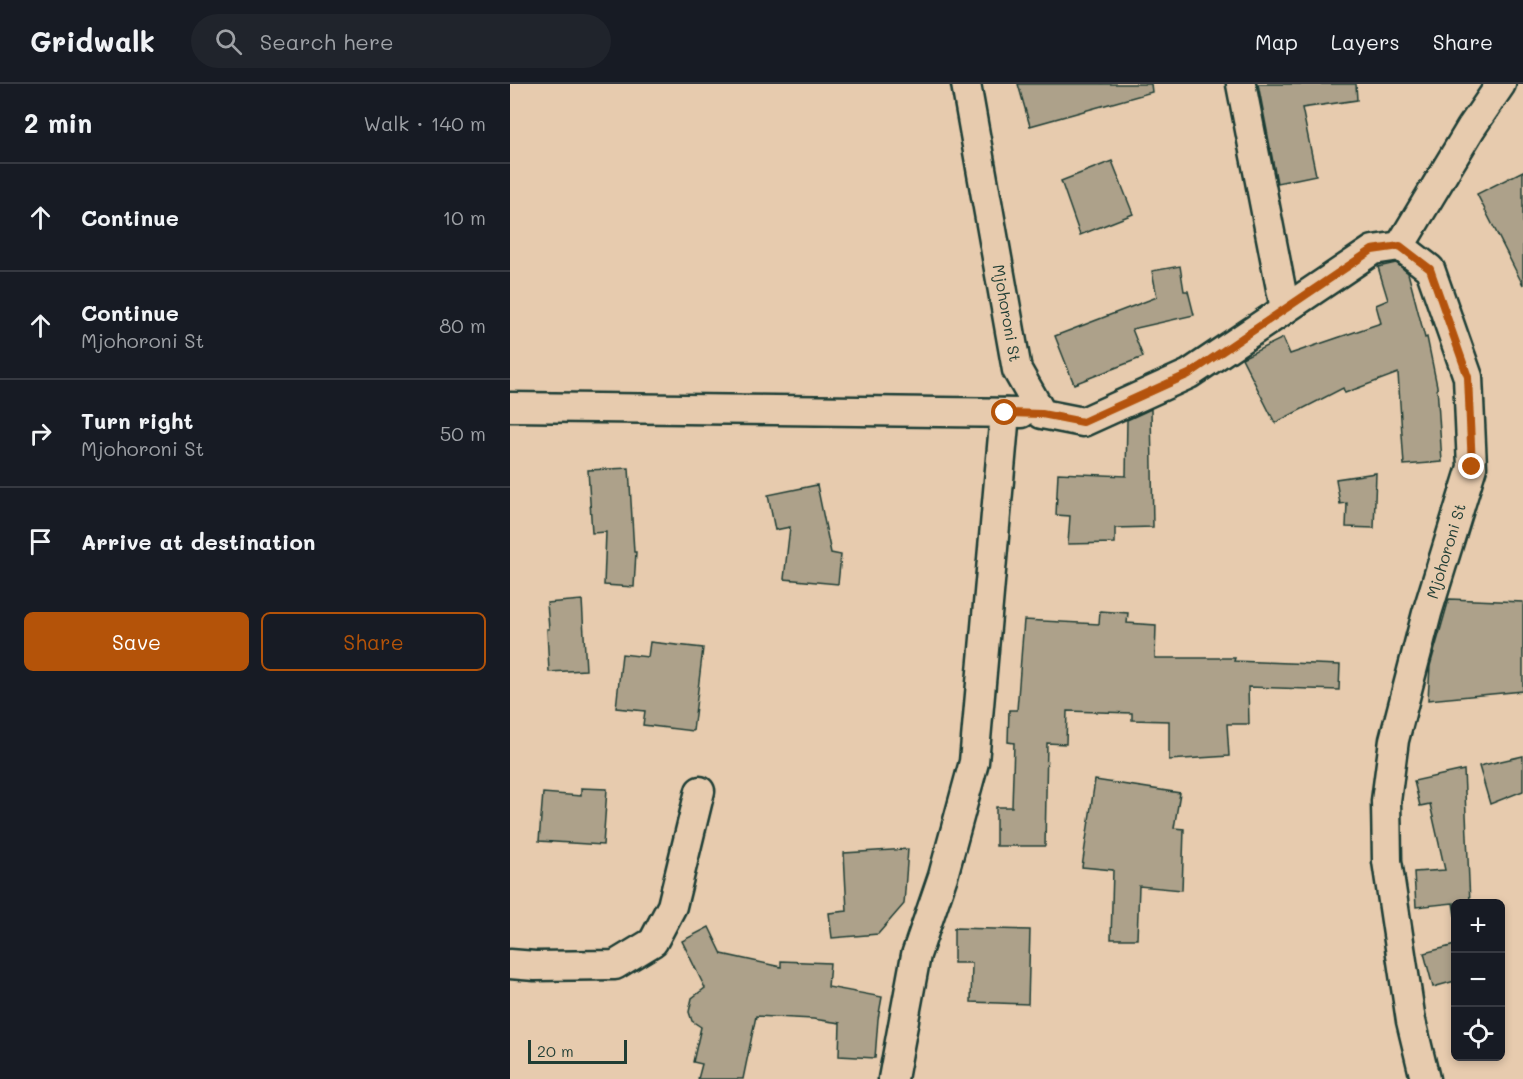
<!DOCTYPE html>
<meta charset="utf-8">
<style>
body{margin:0;font-family:Mali,sans-serif;background:#20242c;color:#f1f3f6}
.controls{position:absolute;right:18px;bottom:18px;display:grid;overflow:hidden;border-radius:9px;box-shadow:0 3px 9px #0003}
.controls button{width:54px;height:54px;display:grid;place-items:center;padding:0;border:0;border-bottom:2px solid #363941;background:#171b24;color:#f1f3f6;font:30px sans-serif}
.scale{position:absolute;left:18px;bottom:15px;width:99px;box-sizing:border-box;padding-left:6px;border:3px solid #1f3d34;border-top:0;font-size:16px;line-height:21px;white-space:nowrap;color:#1f3d34;-webkit-text-stroke:4px #e7cbae;paint-order:stroke}
.stop{position:absolute;width:18px;height:18px;margin:-14px;border:4px solid #b45309;border-radius:50%;background:#fff}
.stop.end{background:#b45309;border-color:#fff;box-shadow:0 2px 6px #0008}
.list{margin:0;padding:0;list-style:none}
h2{display:flex;justify-content:space-between;align-items:center;height:78px;margin:0;padding:0 24px;font-size:26px}
h2 small{font-size:20px;font-weight:400;color:#9ea1a6}
.list li{display:grid;grid-template-columns:39px 1fr auto;gap:18px;align-items:center;box-sizing:border-box;height:108px;padding:0 24px;border-top:2px solid #363941}
.list b{display:block;font-size:22px;white-space:nowrap}
.list p{margin:0;font-size:20px;white-space:nowrap;color:#9ea1a6}
.list em{font-size:20px;font-style:normal;color:#9ea1a6}
.actions{display:flex;gap:12px;padding:18px 24px}
.actions a{flex:1;padding:14px 0;border:2px solid #b45309;border-radius:9px;text-align:center;font-size:21px;color:#b45309}
.actions .main{background:#b45309;color:#fff}
.icon{flex:none;width:33px;height:33px;fill:none;stroke:currentColor;stroke-width:2;stroke-linecap:round;stroke-linejoin:round}
.map{position:relative;flex:none;width:1013px;height:995px;overflow:hidden}
header{display:flex;align-items:center;gap:36px;box-sizing:border-box;height:84px;padding:0 30px;background:#171b24;border-bottom:2px solid #363941}
header strong{font-size:28px}
nav{display:flex;gap:33px;margin-inline-start:auto;font-size:21px}
.search{width:420px;height:54px;background:#20242c;display:flex;align-items:center;gap:15px;box-sizing:border-box;padding:0 21px;border-radius:33px;color:#9ea1a6;font-size:22px}
main{display:flex}
aside{flex:1;background:#171b24}
.map>svg:first-child{display:block}
.building{fill:#ada18a;stroke:#1f3d34;stroke-width:1.5}
.lines{fill:none;stroke-linecap:round;stroke-linejoin:round}
.minor-casing{stroke:#1f3d34;stroke-width:33}
.minor{stroke:#e7cbae;stroke-width:28}
.route{stroke:#b45309;stroke-width:8}
.labels{text-anchor:middle;stroke-width:6;stroke-linejoin:round;paint-order:stroke}
.street-label{font-size:16px;fill:#1f3d34;stroke:#e7cbae}
</style>
<header>
<strong>Gridwalk</strong>
<div class="search"><svg class="icon" aria-label="search" viewBox="0 0 24 24"><circle cx="10" cy="10" r="6"/><path d="M15 15l6 6"/></svg>Search here</div>
<nav><a>Map</a><a>Layers</a><a>Share</a></nav>
</header>
<main>
<aside>
<h2>2 min<small>Walk · 140 m</small></h2>
<ul class="list">
<li><svg class="icon" aria-label="ahead" viewBox="0 0 24 24"><path d="M12 20V5M6 11l6-6 6 6"/></svg><div><b>Continue</b></div><em>10 m</em></li>
<li><svg class="icon" aria-label="ahead" viewBox="0 0 24 24"><path d="M12 20V5M6 11l6-6 6 6"/></svg><div><b>Continue</b><p>Mjohoroni St</p></div><em>80 m</em></li>
<li><svg class="icon" aria-label="right" viewBox="0 0 24 24"><path d="M7 20v-9h11M14 6l5 5-5 5"/></svg><div><b>Turn right</b><p>Mjohoroni St</p></div><em>50 m</em></li>
<li><svg class="icon" aria-label="arrive" viewBox="0 0 24 24"><path d="M6 21V4h12l-3 4 3 4H6"/></svg><div><b>Arrive at destination</b></div></li>
</ul>
<div class="actions"><a class="main">Save</a><a>Share</a></div>
</aside>
<div class="map">
<svg width="1013" height="995" viewBox="0 0 1013 995">
<rect width="100%" height="100%" fill="#e7cbae"/>
<filter id="ink" filterUnits="userSpaceOnUse"><feTurbulence type="fractalNoise" baseFrequency=".0167" numOctaves="2"/><feDisplacementMap in="SourceGraphic" scale="12" xChannelSelector="R" yChannelSelector="G"/><feConvolveMatrix kernelMatrix="1 2 1 2 8 2 1 2 1" color-interpolation-filters="sRGB"/></filter>
<g filter="url(#ink)">
<!-- building -->
<g class="building">
<polygon points="508,0 641,0 642,8 520,42"/>
<polygon points="748,0 846,0 847,16 792,24 806,91 767,99"/>
<polygon points="602,77 623,130 570,151 551,97"/>
<polygon points="1013,87 1013,201 967,110"/>
<polygon points="886,179 898,189 915,254 917,253 927,302 932,378 894,381 888,289 835,309 833,304 765,339 732,274 773,254 780,270 871,239 866,221 878,216 868,183"/>
<polygon points="670,182 674,207 678,207 684,231 622,245 633,273 564,300 545,252 647,213 642,187"/>
<polygon points="641,325 643,443 605,444 605,459 558,460 560,432 546,431 548,389 616,392 617,336"/>
<polygon points="119,384 124,468 126,468 124,503 94,501 96,448 82,449 78,386"/>
<polygon points="866,389 864,444 836,443 837,419 830,420 826,395"/>
<polygon points="307,401 321,469 331,471 328,500 274,495 280,443 265,446 258,411"/>
<polygon points="939,515 1013,518 1013,607 918,616 920,582"/>
<polygon points="72,516 76,586 39,588 37,545 39,545 37,519"/>
<polygon points="590,527 618,529 617,539 646,541 645,574 725,574 724,577 830,581 829,606 738,603 739,640 717,640 719,672 659,676 659,637 622,636 622,629 557,627 556,660 537,659 535,762 486,762 486,723 502,723 504,659 498,658 499,626 507,626 514,536 589,540"/>
<polygon points="140,558 193,564 183,647 133,641 135,627 106,624 112,570 138,573"/>
<polygon points="1013,672 1013,707 980,720 969,682"/>
<polygon points="954,686 960,819 945,819 945,832 943,819 906,823 904,788 935,786 920,720 910,722 904,697"/>
<polygon points="585,696 670,709 664,744 674,745 672,806 629,802 627,855 601,855 603,786 572,783"/>
<polygon points="71,704 97,705 93,761 29,757 33,709 71,712"/>
<polygon points="398,765 394,820 368,850 322,854 319,829 337,827 334,769"/>
<polygon points="199,843 212,870 271,883 271,877 320,879 318,903 372,913 368,935 365,974 329,972 330,939 303,935 246,932 233,995 188,995 192,980 183,978 191,943 182,937 179,928 182,914 195,904 172,857"/>
<polygon points="444,844 520,846 518,920 461,918 462,879 444,879"/>
<polygon points="945,861 945,897 923,903 914,869"/>
</g>
<g class="lines">
<!-- minor casing -->
<g class="minor-casing">
<g id="minor">
<polyline points="456,0 507,286 532,330 573,338 679,290 863,166 890,162 920,185 958,293 962,383 917,529 884,656 876,717 877,777 901,937 915,995"/>
<polyline points="731,0 775,225"/>
<polyline points="890,162 961,44 991,0"/>
<polyline points="0,323 512,329"/>
<polyline points="0,880 25,882 105,881 143,858 162,822 190,707"/>
<polyline points="383,995 406,871 433,792 464,678 495,329"/>
</g>
</g>
<!-- minor -->
<use href="#minor" class="minor"/>
</g>
</g>
<g class="lines" filter="url(#ink)">
<!-- route -->
<polyline class="route" points="495,329 532,330 573,338 679,290 862,166 890,162 920,185 958,293 962,383"/>
</g>
<g class="labels">
<!-- street labels -->
<g class="street-label">
<text transform="translate(497 229) rotate(80)" y="6">Mjohoroni St</text>
<text transform="translate(936 467) rotate(-73)" y="6">Mjohoroni St</text>
</g>
</g>
</svg>
<div class="controls">
<button>+</button>
<button>−</button>
<button><svg class="icon" aria-label="locate" viewBox="0 0 24 24"><circle cx="12" cy="12" r="6"/><path d="M12 2v4M12 18v4M2 12h4M18 12h4"/></svg></button>
</div>
<div class="scale">20 m</div>
<div class="stop" style="left:495px;top:329px"></div>
<div class="stop end" style="left:962px;top:383px"></div>
</div>
</main>
